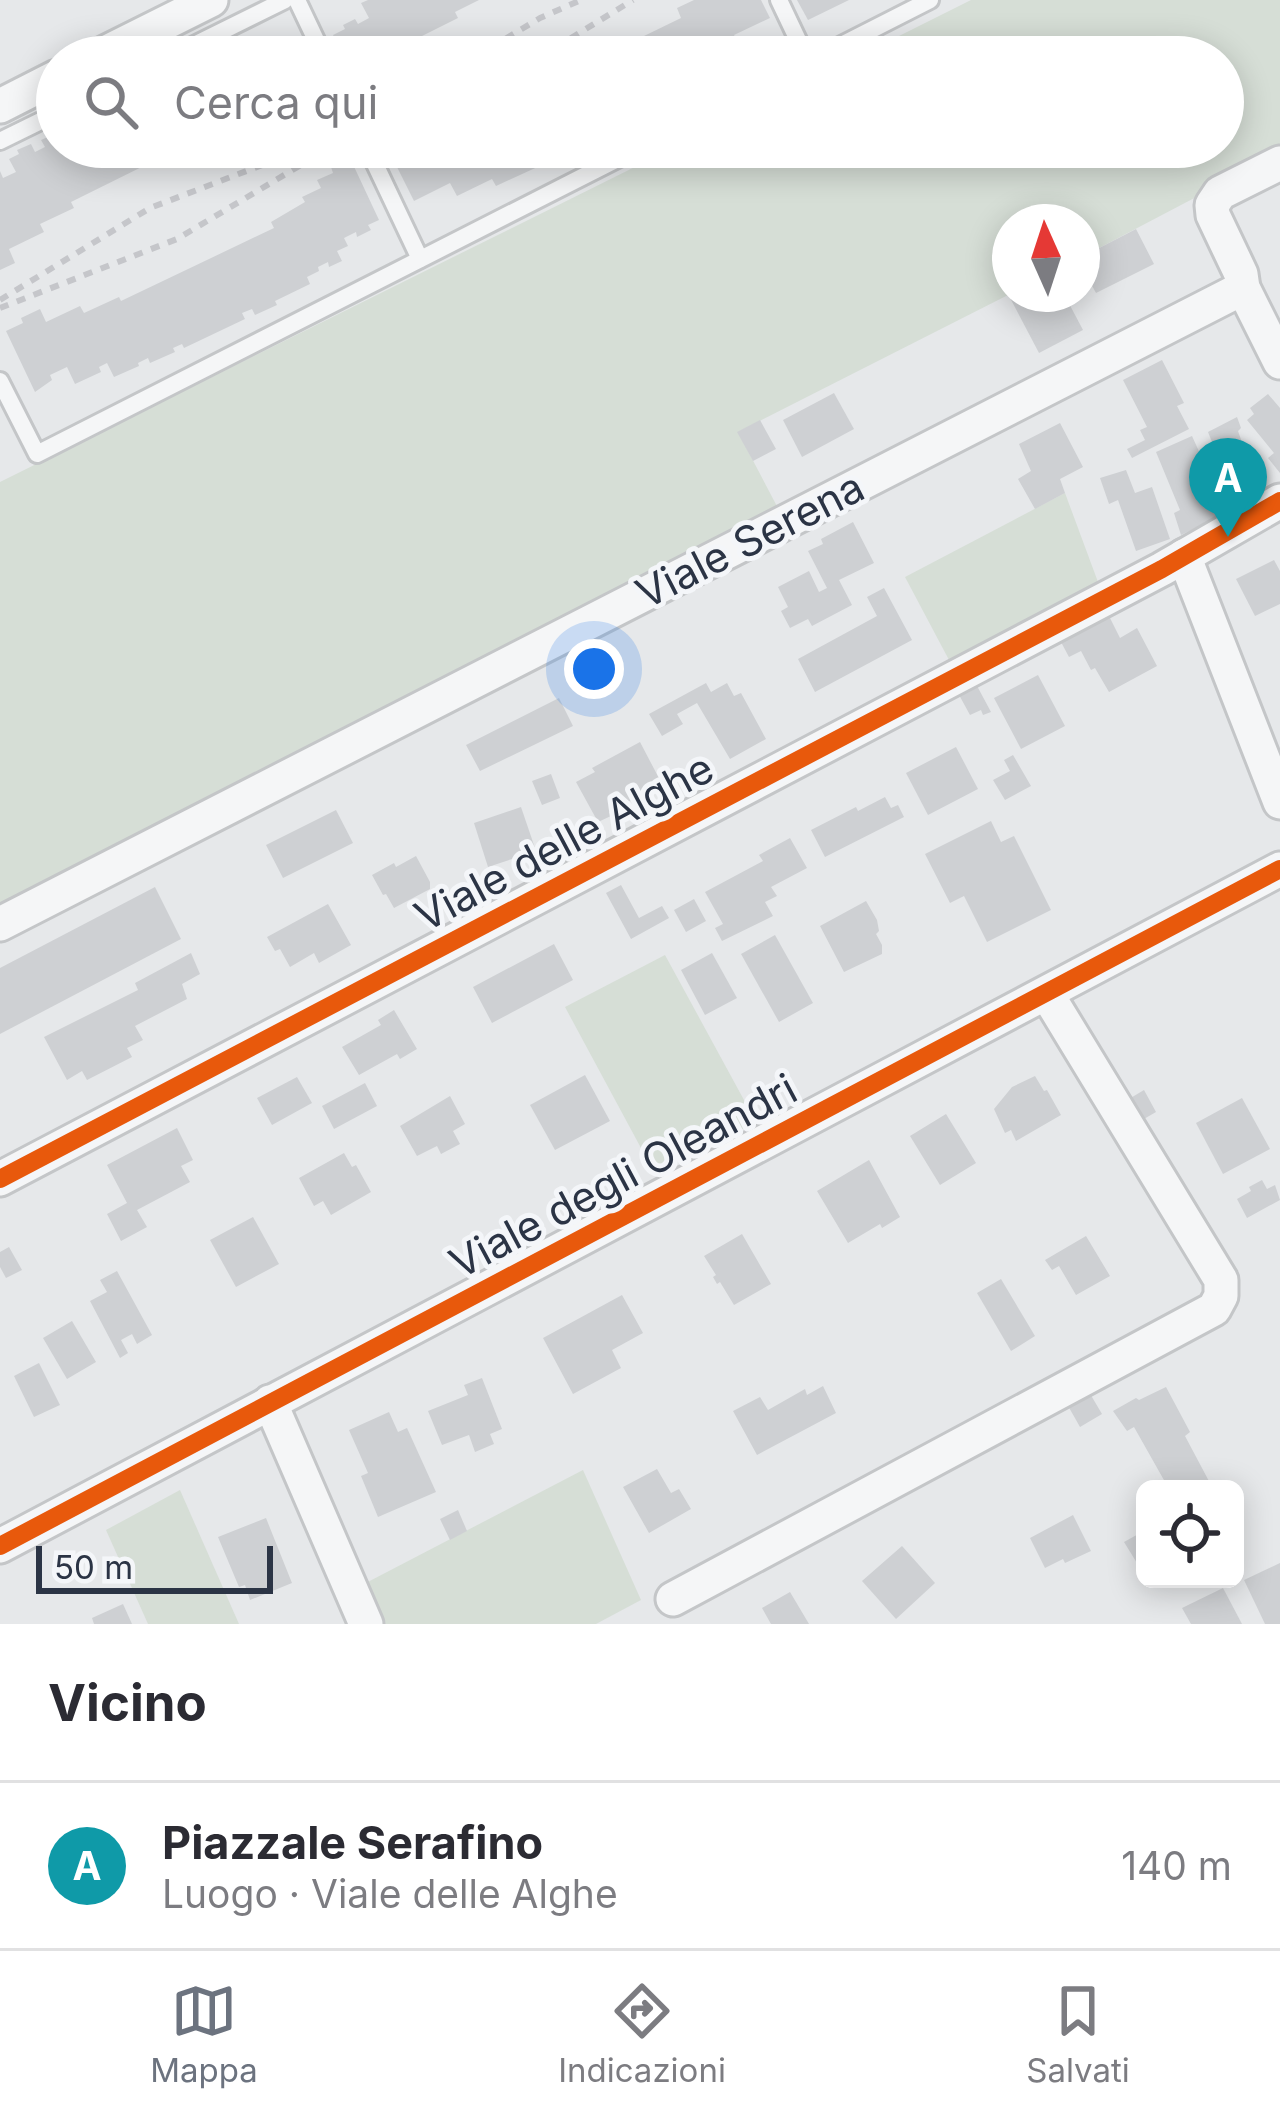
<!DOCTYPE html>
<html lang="it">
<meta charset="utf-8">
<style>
body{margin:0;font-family:Inter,sans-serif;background:#f2f2f3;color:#2b2b33}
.controls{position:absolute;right:36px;bottom:36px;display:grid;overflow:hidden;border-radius:18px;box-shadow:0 6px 30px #0003}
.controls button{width:108px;height:108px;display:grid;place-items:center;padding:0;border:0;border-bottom:3px solid #e1e1e2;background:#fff;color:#2b2b33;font:60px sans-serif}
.compass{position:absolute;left:992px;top:204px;width:108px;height:108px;border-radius:50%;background:#fff;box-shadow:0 6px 30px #0003;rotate:357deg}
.scale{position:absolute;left:36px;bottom:30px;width:237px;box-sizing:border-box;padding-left:12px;border:6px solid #2b3445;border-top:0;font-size:33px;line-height:42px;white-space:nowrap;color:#2b3445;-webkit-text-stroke:9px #f4f6f9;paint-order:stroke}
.you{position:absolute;left:594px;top:669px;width:42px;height:42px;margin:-30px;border:9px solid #fff;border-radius:50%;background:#1a73e8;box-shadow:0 0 0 18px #1a73e833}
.badge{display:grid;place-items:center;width:78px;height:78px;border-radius:50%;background:#6c737f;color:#fff;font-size:39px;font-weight:700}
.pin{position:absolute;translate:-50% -99px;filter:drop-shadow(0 3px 6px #0008)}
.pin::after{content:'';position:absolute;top:63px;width:42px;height:36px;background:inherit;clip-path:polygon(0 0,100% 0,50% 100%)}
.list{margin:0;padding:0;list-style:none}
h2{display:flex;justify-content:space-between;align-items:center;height:156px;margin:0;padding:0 48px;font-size:51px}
h2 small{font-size:39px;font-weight:400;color:#7c7c81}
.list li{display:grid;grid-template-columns:78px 1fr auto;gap:36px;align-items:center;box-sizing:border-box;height:168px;padding:0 48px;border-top:3px solid #e1e1e2}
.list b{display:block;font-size:45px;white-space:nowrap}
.list p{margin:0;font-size:39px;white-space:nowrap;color:#7c7c81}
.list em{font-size:39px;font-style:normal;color:#7c7c81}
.icon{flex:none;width:66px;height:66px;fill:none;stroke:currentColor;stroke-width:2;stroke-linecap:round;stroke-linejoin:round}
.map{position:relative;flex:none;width:1280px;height:1624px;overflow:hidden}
.search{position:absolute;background:#fff;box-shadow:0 6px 30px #0003;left:36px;right:36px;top:36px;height:132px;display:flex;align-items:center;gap:30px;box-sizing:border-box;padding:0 42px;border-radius:66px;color:#7c7c81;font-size:45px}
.sheet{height:324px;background:#fff}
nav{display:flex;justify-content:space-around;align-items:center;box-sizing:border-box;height:168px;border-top:3px solid #e1e1e2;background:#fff;font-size:33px;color:#7c7c81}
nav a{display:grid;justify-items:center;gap:6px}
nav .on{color:#6c737f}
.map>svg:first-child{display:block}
.green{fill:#d6ded6}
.building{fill:#ced0d3}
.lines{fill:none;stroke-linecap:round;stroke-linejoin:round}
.service-casing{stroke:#c4c6c8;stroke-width:22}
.minor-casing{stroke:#c4c6c8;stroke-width:39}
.path{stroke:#c5c6ca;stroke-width:6;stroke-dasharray:9 9;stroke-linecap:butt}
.service{stroke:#f5f6f7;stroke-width:16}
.minor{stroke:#f5f6f7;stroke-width:33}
.cycleway-casing{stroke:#f4f6f9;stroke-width:26}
.cycleway{stroke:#e8590c;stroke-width:18}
.labels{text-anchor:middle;stroke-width:10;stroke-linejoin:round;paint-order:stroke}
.street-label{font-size:42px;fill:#2b3445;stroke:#f4f6f9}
</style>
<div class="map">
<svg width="1280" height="1624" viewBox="0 0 1280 1624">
<rect width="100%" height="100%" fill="#e6e8ea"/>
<!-- green -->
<g class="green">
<polygon points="971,0 1280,0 1280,153 1082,257 1082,222 1010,222 1010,294 738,432 780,512 0,911 0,482 675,147 1223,147 1223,57 857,57"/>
<polygon points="1065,493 1098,582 949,660 905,577"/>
<polygon points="665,955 756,1122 655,1174 565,1007"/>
<polygon points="583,1470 641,1600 596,1624 378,1624 362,1585"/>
<polygon points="180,1490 239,1624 148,1624 106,1530"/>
</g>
<!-- building -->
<g class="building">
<polygon points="368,0 479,0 455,12 458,18 422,36 426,44 400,57 344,57 333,35 345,29 343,25 355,19 358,24 369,18 361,3"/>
<polygon points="694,0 761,0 770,18 734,35 741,47 720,57 616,57 646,42 644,36 681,18 677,8"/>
<polygon points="797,0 849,0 808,20"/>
<polygon points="57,133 57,147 182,147 71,202 74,208 40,224 44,232 9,249 15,263 0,270 0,171 3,178 16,172 9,159 19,154 17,150 31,144 35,152 45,147 41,140"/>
<polygon points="387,147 581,147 496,186 492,179 457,196 450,183 414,201"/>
<polygon points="350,158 379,220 368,225 371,230 357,237 356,232 344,238 348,246 337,251 342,261 329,267 328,262 318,267 319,271 307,277 310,284 275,301 277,305 255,315 252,309 242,313 245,319 184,348 182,344 173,348 175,352 150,363 148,358 138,363 139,366 114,377 107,363 99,367 101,372 75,384 67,367 50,375 52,380 35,392 6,331 23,323 21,318 40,309 46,322 80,306 84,313 119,297 121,301 274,228 271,222 305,202 302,197 321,188 317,180 333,173 331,167"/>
<polygon points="1136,229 1154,264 1096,293 1085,273 1082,275 1082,257"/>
<polygon points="1008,294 1064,294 1083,330 1039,353"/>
<polygon points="1162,360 1184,403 1177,406 1189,429 1132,458 1127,449 1145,440 1140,430 1147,427 1123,380"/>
<polygon points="834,393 854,429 802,457 783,420"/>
<polygon points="1268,394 1280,408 1280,473 1268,458 1274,453 1247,420 1254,414 1250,408"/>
<polygon points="1237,417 1241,428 1238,431 1256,482 1232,492 1208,432"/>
<polygon points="760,420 776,449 753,461 737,432"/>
<polygon points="1060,423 1083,467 1060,479 1065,493 1035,509 1018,479 1031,471 1019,444"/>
<polygon points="1192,436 1217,491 1223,488 1233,510 1181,535 1174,513 1180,510 1156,452"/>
<polygon points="1126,470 1135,493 1152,487 1170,539 1136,551 1118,500 1109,504 1100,478"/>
<polygon points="853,522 874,563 839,580 852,605 812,626 808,619 790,628 781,611 788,607 778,587 809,571 819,592 827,588 808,551 823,544 821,539"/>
<polygon points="1274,560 1280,571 1280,604 1255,616 1236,579"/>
<polygon points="884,588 912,640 815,692 798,659 877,616 867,597"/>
<polygon points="1109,616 1120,638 1137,628 1157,666 1109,692 1095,668 1091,670 1081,651 1069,657 1061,642"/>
<polygon points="1038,675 1065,726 1021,749 994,698"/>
<polygon points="706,683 711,692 727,683 734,696 741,693 766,739 730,759 697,703 677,714 683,724 662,736 649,714"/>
<polygon points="976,684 991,712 983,715 981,710 970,715 958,693"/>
<polygon points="559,698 573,726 480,771 466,745"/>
<polygon points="640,742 662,784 609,812 611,816 598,822 576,782 595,772 592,768"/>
<polygon points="956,747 978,789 928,815 906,773"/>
<polygon points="1013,755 1031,786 1005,800 993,780 1010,771 1004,760"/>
<polygon points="551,774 560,798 542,805 532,781"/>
<polygon points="885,797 891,808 898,805 904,817 825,857 811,830 856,807 858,811"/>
<polygon points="521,807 536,851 488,867 474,823"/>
<polygon points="336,810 353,843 283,878 266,845"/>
<polygon points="991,821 1001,842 1014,836 1051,910 987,942 964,896 950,903 925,854"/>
<polygon points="790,838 807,868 771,887 777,896 765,902 773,916 722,941 715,928 723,924 705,892 763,861 759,855"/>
<polygon points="416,856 430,882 430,889 394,908 386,894 383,895 372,875 394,863 396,867"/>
<polygon points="621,885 639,918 662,906 669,918 631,939 606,893"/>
<polygon points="155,887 181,939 0,1034 0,968"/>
<polygon points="694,899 706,921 686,932 674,910"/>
<polygon points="866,901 877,920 879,931 876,934 882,945 882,954 844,972 820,926"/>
<polygon points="328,904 351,945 319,963 314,953 290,967 280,949 275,951 267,937"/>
<polygon points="775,935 813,1003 779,1022 741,954"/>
<polygon points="554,944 573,980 492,1023 473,987"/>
<polygon points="191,953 200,974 182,984 187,999 135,1026 143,1040 127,1048 132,1057 87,1080 82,1071 67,1080 44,1037 138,990 135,983"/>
<polygon points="712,953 737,998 705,1015 681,970"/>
<polygon points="394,1010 417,1049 400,1059 397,1054 359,1075 342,1047 381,1025 378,1020"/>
<polygon points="585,1075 610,1121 555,1150 530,1105"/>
<polygon points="1035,1076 1044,1091 1047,1090 1061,1115 1016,1141 1011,1130 1005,1133 994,1109 1012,1087"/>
<polygon points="297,1077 312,1103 272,1125 257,1098"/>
<polygon points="365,1083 377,1106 334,1129 322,1106"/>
<polygon points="1144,1090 1156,1112 1137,1123 1124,1102"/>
<polygon points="450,1096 465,1124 453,1131 460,1144 441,1154 437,1146 417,1156 400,1126"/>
<polygon points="1242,1098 1270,1149 1223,1174 1196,1123"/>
<polygon points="946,1114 976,1163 940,1185 910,1136"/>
<polygon points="177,1128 193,1160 181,1166 190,1182 137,1210 147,1227 121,1241 107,1214 127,1203 107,1165"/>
<polygon points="344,1153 352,1167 356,1165 371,1192 331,1215 323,1201 314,1206 299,1178"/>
<polygon points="869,1160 900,1217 882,1228 880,1224 848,1243 817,1191"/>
<polygon points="1262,1180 1267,1189 1275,1185 1280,1200 1247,1218 1237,1199 1251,1191 1249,1187"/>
<polygon points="253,1217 279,1264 236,1287 210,1240"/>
<polygon points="742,1234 771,1284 734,1305 720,1282 717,1284 713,1277 716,1275 704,1256"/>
<polygon points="1086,1236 1110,1276 1076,1295 1059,1266 1052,1270 1045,1260"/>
<polygon points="9,1247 22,1270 6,1278 0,1267 0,1252"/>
<polygon points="117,1271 152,1335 137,1344 132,1334 121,1340 128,1353 120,1358 90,1301 107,1292 100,1280"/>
<polygon points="1001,1279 1035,1336 1011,1351 977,1293"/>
<polygon points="622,1295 643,1333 612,1350 621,1368 573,1394 543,1338"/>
<polygon points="72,1321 96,1362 67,1379 43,1338"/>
<polygon points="39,1363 60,1405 34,1417 14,1376"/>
<polygon points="482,1378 502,1429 490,1434 494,1444 475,1452 469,1435 442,1445 428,1411 468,1395 464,1385"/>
<polygon points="823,1386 836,1413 757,1455 733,1411 760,1397 768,1410 805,1389 807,1395"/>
<polygon points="1166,1387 1190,1432 1185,1436 1211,1485 1204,1489 1169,1489 1134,1427 1127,1431 1113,1411 1136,1398 1139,1400"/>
<polygon points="1089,1392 1102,1414 1080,1427 1067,1404"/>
<polygon points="389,1412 398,1432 407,1428 436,1492 378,1517 361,1476 368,1473 349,1430"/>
<polygon points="657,1469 671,1493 679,1489 691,1509 649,1533 623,1487"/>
<polygon points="458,1510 467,1531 450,1540 440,1519"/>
<polygon points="1073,1515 1091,1551 1065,1563 1063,1559 1045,1568 1030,1538"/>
<polygon points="266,1518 292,1583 250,1600 245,1585 239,1587 218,1537"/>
<polygon points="1142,1532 1145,1538 1145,1576 1124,1542"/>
<polygon points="902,1546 935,1583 896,1619 862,1581"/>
<polygon points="1280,1563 1280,1624 1265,1624 1244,1580"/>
<polygon points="1223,1588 1242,1624 1191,1624 1182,1608"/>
<polygon points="790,1592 809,1624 771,1624 762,1608"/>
<polygon points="123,1604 132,1624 94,1624 92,1618"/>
</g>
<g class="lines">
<!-- service casing -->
<g class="service-casing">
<g id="service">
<polyline points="297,0 324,57"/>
<polyline points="779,0 806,57"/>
<polyline points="170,57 285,0"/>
<polyline points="818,57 930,0"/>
<polyline points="0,141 57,113"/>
<polyline points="367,147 420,259"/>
<polyline points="0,381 37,454 641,147"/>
</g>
</g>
<!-- minor casing -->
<g class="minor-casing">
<g id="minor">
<polyline points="97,57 211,0"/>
<polyline points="0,106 57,77"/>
<polyline points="1280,163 1220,193 1212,205 1213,215 1241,274 1243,288 1280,362"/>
<polyline points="1184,556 1280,802"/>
<polyline points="0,924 1243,288"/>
<polyline points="0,1179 1162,569 1280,501"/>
<polyline points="270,1402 366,1624"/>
<polyline points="0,1546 1280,869"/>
<polyline points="673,1599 1214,1309 1221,1296 1221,1280 1047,994"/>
</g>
</g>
<!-- path -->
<g class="path">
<polyline points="475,57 540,18 581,0"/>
<polyline points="540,57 633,0"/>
<polyline points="0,300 150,208 309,147"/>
<polyline points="0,308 177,239 331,147"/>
</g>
<!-- service -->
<use href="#service" class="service"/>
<!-- minor -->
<use href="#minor" class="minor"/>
<!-- cycleway casing -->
<g class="cycleway-casing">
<g id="cycleway">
<polyline points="0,1179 1162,569 1280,501"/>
<polyline points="0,1546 1280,869"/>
</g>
</g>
<!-- cycleway -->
<use href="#cycleway" class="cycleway"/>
</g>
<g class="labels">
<!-- street labels -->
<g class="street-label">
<text transform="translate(750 540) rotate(-27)" y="15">Viale Serena</text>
<text transform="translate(564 842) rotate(-28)" y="15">Viale delle Alghe</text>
<text transform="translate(623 1176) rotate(-28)" y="15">Viale degli Oleandri</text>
</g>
</g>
</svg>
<div class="controls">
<button><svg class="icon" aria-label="locate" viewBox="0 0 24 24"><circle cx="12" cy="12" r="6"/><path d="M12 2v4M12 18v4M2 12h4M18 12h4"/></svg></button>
</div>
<svg class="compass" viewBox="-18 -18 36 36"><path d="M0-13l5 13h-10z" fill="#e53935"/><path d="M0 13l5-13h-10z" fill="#7c7c81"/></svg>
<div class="scale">50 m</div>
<div class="you"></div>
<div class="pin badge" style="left:1228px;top:537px;background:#0f9aa8">A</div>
<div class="search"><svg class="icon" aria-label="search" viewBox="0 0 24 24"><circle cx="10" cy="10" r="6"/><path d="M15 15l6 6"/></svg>Cerca qui</div>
</div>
<section class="sheet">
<h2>Vicino<small></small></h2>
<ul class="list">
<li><span class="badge" style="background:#0f9aa8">A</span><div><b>Piazzale Serafino</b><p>Luogo · Viale delle Alghe</p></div><em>140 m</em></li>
</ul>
</section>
<nav>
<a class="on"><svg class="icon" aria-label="map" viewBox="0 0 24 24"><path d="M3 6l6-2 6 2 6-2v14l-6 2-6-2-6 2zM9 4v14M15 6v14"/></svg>Mappa</a>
<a><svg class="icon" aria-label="directions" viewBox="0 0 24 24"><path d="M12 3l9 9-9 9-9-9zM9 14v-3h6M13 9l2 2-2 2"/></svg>Indicazioni</a>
<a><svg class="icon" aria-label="saved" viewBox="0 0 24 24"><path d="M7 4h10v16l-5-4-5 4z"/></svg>Salvati</a>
</nav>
